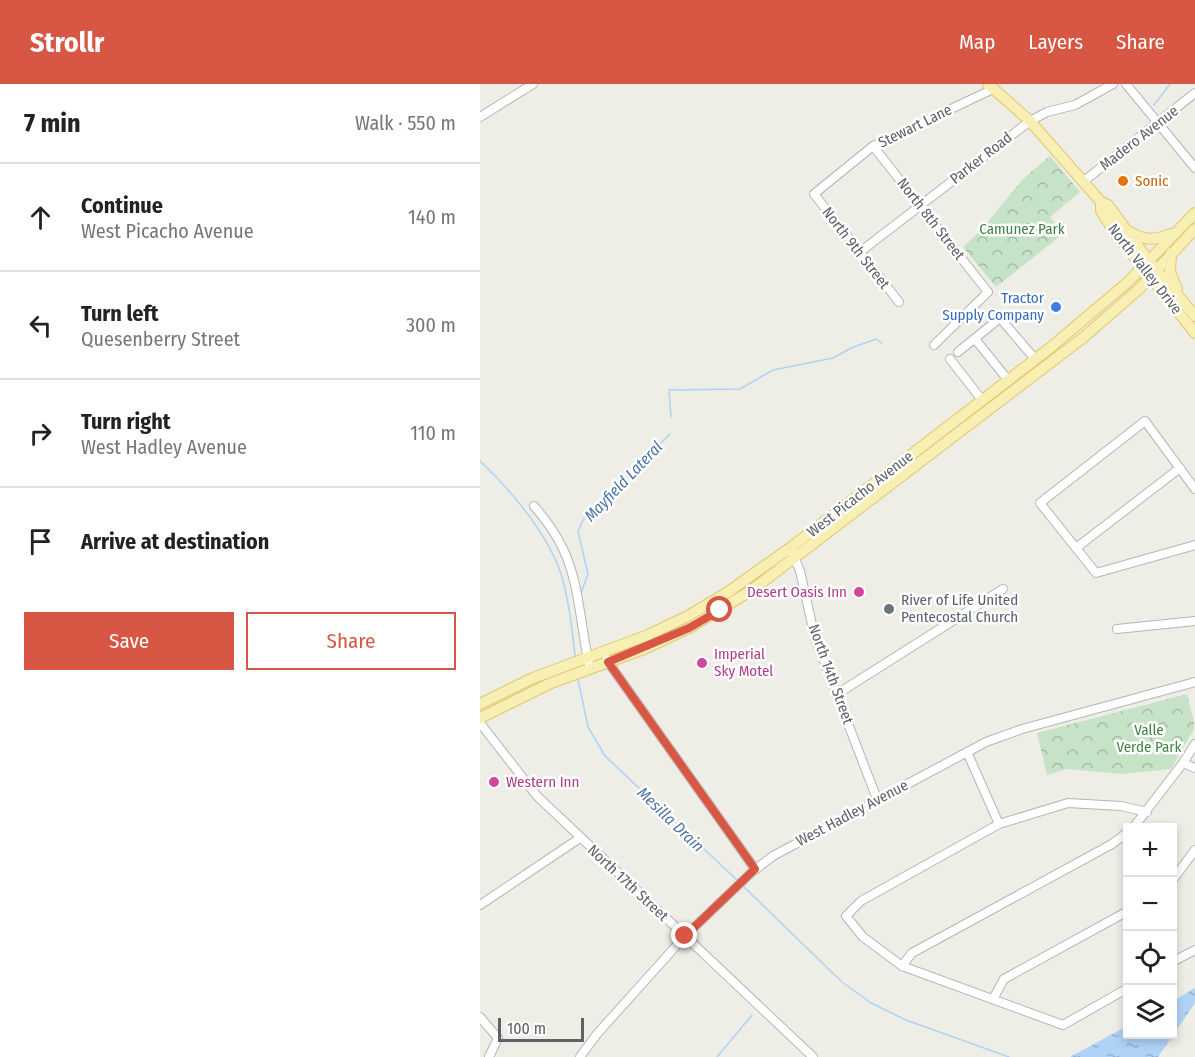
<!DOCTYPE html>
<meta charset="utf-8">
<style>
body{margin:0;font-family:"Fira Sans Condensed",sans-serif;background:#f6f6f6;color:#222}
.controls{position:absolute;right:18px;bottom:18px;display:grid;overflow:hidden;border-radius:0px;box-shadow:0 3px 9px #0003}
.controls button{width:54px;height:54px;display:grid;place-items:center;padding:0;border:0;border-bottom:2px solid #e0e0e0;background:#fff;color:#222;font:30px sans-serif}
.scale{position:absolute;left:18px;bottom:15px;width:86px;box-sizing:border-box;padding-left:6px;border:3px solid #5e6165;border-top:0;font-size:16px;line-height:21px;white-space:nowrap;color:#5e6165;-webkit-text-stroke:4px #fff;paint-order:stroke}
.stop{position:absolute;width:18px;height:18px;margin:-14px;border:4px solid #d75744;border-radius:50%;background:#fff}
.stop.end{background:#d75744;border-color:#fff;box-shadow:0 2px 6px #0008}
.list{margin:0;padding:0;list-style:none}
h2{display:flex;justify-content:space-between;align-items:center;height:78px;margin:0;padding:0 24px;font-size:26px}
h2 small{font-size:20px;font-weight:400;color:#767676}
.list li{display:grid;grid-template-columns:39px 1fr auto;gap:18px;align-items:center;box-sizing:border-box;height:108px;padding:0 24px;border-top:2px solid #e0e0e0}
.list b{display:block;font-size:22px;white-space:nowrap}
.list p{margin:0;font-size:20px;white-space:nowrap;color:#767676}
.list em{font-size:20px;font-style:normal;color:#767676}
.actions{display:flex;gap:12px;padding:18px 24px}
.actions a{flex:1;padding:14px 0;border:2px solid #d75744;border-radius:0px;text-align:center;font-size:21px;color:#d75744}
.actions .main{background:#d75744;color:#fff}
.icon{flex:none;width:33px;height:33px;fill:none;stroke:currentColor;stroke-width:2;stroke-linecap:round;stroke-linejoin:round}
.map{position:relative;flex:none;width:715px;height:973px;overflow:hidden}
header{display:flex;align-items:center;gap:36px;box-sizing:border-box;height:84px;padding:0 30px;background:#d75744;color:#fff}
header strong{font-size:28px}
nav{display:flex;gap:33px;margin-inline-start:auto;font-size:21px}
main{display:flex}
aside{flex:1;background:#fff}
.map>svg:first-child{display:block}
.park{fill:url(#park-crowns)}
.water{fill:url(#water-ripples)}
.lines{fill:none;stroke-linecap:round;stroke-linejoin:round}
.stream{stroke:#afd3f6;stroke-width:1.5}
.minor-casing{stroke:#b3b6b9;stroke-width:10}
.major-casing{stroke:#e3c76b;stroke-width:12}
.minor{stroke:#fff;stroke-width:8}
.major{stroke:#f7efb3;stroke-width:10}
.route{stroke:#d75744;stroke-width:8}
.food-dot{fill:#e8710a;stroke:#fff;stroke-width:2}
.shop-dot{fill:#3f7fe0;stroke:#fff;stroke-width:2}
.hotel-dot{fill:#d1479c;stroke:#fff;stroke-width:2}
.worship-dot{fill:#6b7280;stroke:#fff;stroke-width:2}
.labels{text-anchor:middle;stroke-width:5;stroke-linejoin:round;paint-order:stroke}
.street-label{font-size:15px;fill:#5e6165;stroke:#fff}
.food-label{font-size:15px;fill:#c56008;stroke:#fff;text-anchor:start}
.park-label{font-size:15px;fill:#3f8346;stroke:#fff}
.shop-label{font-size:15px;fill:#366cbe;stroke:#fff;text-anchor:end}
.hotel-label{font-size:15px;fill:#b23c85;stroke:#fff;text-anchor:start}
.worship-label{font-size:15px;fill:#5b616d;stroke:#fff;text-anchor:start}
.water-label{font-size:16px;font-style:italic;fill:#4c74a7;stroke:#fff}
</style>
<header>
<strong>Strollr</strong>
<nav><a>Map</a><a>Layers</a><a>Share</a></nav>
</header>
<main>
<aside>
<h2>7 min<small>Walk · 550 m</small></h2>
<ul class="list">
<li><svg class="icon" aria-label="ahead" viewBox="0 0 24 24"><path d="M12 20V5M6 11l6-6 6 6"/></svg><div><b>Continue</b><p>West Picacho Avenue</p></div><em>140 m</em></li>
<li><svg class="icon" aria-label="left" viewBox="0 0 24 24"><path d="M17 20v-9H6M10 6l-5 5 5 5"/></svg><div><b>Turn left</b><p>Quesenberry Street</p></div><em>300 m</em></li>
<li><svg class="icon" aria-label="right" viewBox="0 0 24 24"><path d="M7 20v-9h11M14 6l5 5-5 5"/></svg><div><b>Turn right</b><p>West Hadley Avenue</p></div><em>110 m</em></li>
<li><svg class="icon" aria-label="arrive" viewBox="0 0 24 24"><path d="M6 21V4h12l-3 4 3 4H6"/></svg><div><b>Arrive at destination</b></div></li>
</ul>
<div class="actions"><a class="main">Save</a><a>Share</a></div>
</aside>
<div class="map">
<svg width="715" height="973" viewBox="0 0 715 973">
<defs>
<pattern id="park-crowns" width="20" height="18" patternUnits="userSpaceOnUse" patternTransform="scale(1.5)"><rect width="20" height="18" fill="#c6e3c7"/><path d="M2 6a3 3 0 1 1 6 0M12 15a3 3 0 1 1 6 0" fill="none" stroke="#a4bba5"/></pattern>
<pattern id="water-ripples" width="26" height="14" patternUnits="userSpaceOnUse" patternTransform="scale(1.5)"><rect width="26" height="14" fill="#afd3f6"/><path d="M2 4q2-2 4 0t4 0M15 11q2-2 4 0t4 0" fill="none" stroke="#92afcb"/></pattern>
</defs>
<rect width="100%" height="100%" fill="#eeede6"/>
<!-- park -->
<g class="park">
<polygon points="570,72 600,108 570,133 583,150 516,203 483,163 501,146 543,95"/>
<polygon points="707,610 714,638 714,645 691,685 642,690 587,685 567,691 557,649"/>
</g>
<!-- water -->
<polygon class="water" points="715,904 715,919 678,973 590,973 647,942 648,950 692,950 693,917"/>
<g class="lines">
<!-- stream -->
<g class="stream">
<polyline points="674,21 690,0"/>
<polyline points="191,333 189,306 260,305 293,286 353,274 371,264 396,255 402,259"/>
<path d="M 0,377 C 30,405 68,450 81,490 C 89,516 92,545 95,572"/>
<polyline points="101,509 108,490 98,447 103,436 190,350"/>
<polyline points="98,595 108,643 125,672 258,797"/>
<polyline points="263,802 362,898 391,919 426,936 529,973"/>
<polyline points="237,973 272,931"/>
</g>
<!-- minor casing -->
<g class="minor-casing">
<g id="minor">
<polyline points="646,0 715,84"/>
<polyline points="0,33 53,0"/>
<polyline points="393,62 508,208 454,261"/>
<polyline points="604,97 715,9"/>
<polyline points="380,168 550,37 567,28 595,21 633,0"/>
<polyline points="419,218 334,110 393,62 513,5"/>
<polyline points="495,255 528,296"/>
<polyline points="478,268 520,234 555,275"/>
<polyline points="470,275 502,316"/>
<polyline points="715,405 665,337 560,419 616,489 715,461"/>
<path d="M 54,422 C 65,435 76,449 83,465 C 100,499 101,548 110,585"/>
<polyline points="596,464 700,384"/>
<polyline points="313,470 320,487 335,554 397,715"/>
<polyline points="637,545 715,537"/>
<polyline points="127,575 128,578 275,785"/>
<polyline points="357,610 523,505"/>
<polyline points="0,639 57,712 333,973"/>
<polyline points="487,668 519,740"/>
<polyline points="703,679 715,660"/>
<polyline points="653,744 703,679 715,684"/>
<polyline points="692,797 715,766"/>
<polyline points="0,821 100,754"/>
<polyline points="692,878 715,866"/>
<polyline points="422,882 432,869 632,760 648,748"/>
<polyline points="648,904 583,941 422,882 383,853 366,832 381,817 519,740 588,719 641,722 667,728"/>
<polyline points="513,915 524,895 648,827"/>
<polyline points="0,933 18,954 9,973"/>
<polyline points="100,973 117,950 205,852 272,788 293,772 506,658 542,645 715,598"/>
</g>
</g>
<!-- major casing -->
<g class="major-casing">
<g id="major">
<polyline points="508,0 550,37 621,118 628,121 669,177 715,232"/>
<polyline points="621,118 621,127 636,150 715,249"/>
<path d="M 650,148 C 664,157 676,156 691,150"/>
<polyline points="691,169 690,188 697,205"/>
<polyline points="0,620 53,594 168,551 208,532 248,508 310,464 570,264 648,198 715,129"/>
<polyline points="0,634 71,599 164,565 209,544 272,506 604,253 659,205 715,145"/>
</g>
</g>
<!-- minor -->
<use href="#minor" class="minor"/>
<!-- major -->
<use href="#major" class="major"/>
</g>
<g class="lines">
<!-- route -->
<polyline class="route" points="205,852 275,785 128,578 209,544 240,526"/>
</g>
<!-- markers -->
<circle class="food-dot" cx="643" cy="97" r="6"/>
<circle class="shop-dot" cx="576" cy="223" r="6"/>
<g class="hotel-dot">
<circle cx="379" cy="508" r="6"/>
<circle cx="222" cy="579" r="6"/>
<circle cx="14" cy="698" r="6"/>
</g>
<circle class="worship-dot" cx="409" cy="525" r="6"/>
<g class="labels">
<!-- street labels -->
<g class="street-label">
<text transform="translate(435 42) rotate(-26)" y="5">Stewart Lane</text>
<text transform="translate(659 54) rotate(-38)" y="5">Madero Avenue</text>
<text transform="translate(501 74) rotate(-38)" y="5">Parker Road</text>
<text transform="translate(451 135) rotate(52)" y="5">North 8th Street</text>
<text transform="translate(376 164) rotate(52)" y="5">North 9th Street</text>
<text transform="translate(665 185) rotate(52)" y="5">North Valley Drive</text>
<text transform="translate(380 410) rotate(-38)" y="5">West Picacho Avenue</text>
<text transform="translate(351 590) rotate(70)" y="5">North 14th Street</text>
<text transform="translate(372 729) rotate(-28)" y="5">West Hadley Avenue</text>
<text transform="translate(148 799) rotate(43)" y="5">North 17th Street</text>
</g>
<!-- food labels -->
<g class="food-label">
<text x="655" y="102">Sonic</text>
</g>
<!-- park labels -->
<g class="park-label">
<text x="542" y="150">Camunez Park</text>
<text x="669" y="651">Valle<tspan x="669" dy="17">Verde Park</tspan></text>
</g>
<!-- shop labels -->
<g class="shop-label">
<text x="564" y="219">Tractor<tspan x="564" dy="17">Supply Company</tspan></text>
</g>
<!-- hotel labels -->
<g class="hotel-label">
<text x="367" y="513" text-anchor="end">Desert Oasis Inn</text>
<text x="234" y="575">Imperial<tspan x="234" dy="17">Sky Motel</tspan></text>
<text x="26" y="703">Western Inn</text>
</g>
<!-- worship labels -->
<g class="worship-label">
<text x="421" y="521">River of Life United<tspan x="421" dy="17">Pentecostal Church</tspan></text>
</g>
<!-- water labels -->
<g class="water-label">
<text transform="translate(143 397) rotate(-46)" y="6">Mayfield Lateral</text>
<text transform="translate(191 735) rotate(44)" y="6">Mesilla Drain</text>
</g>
</g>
</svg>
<div class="controls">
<button>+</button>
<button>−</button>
<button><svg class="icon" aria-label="locate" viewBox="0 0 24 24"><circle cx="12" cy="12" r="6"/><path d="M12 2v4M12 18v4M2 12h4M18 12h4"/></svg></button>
<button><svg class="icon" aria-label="layers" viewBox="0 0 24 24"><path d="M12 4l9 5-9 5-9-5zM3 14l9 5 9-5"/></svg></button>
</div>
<div class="scale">100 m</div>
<div class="stop" style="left:240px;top:526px"></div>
<div class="stop end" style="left:205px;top:852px"></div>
</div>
</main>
